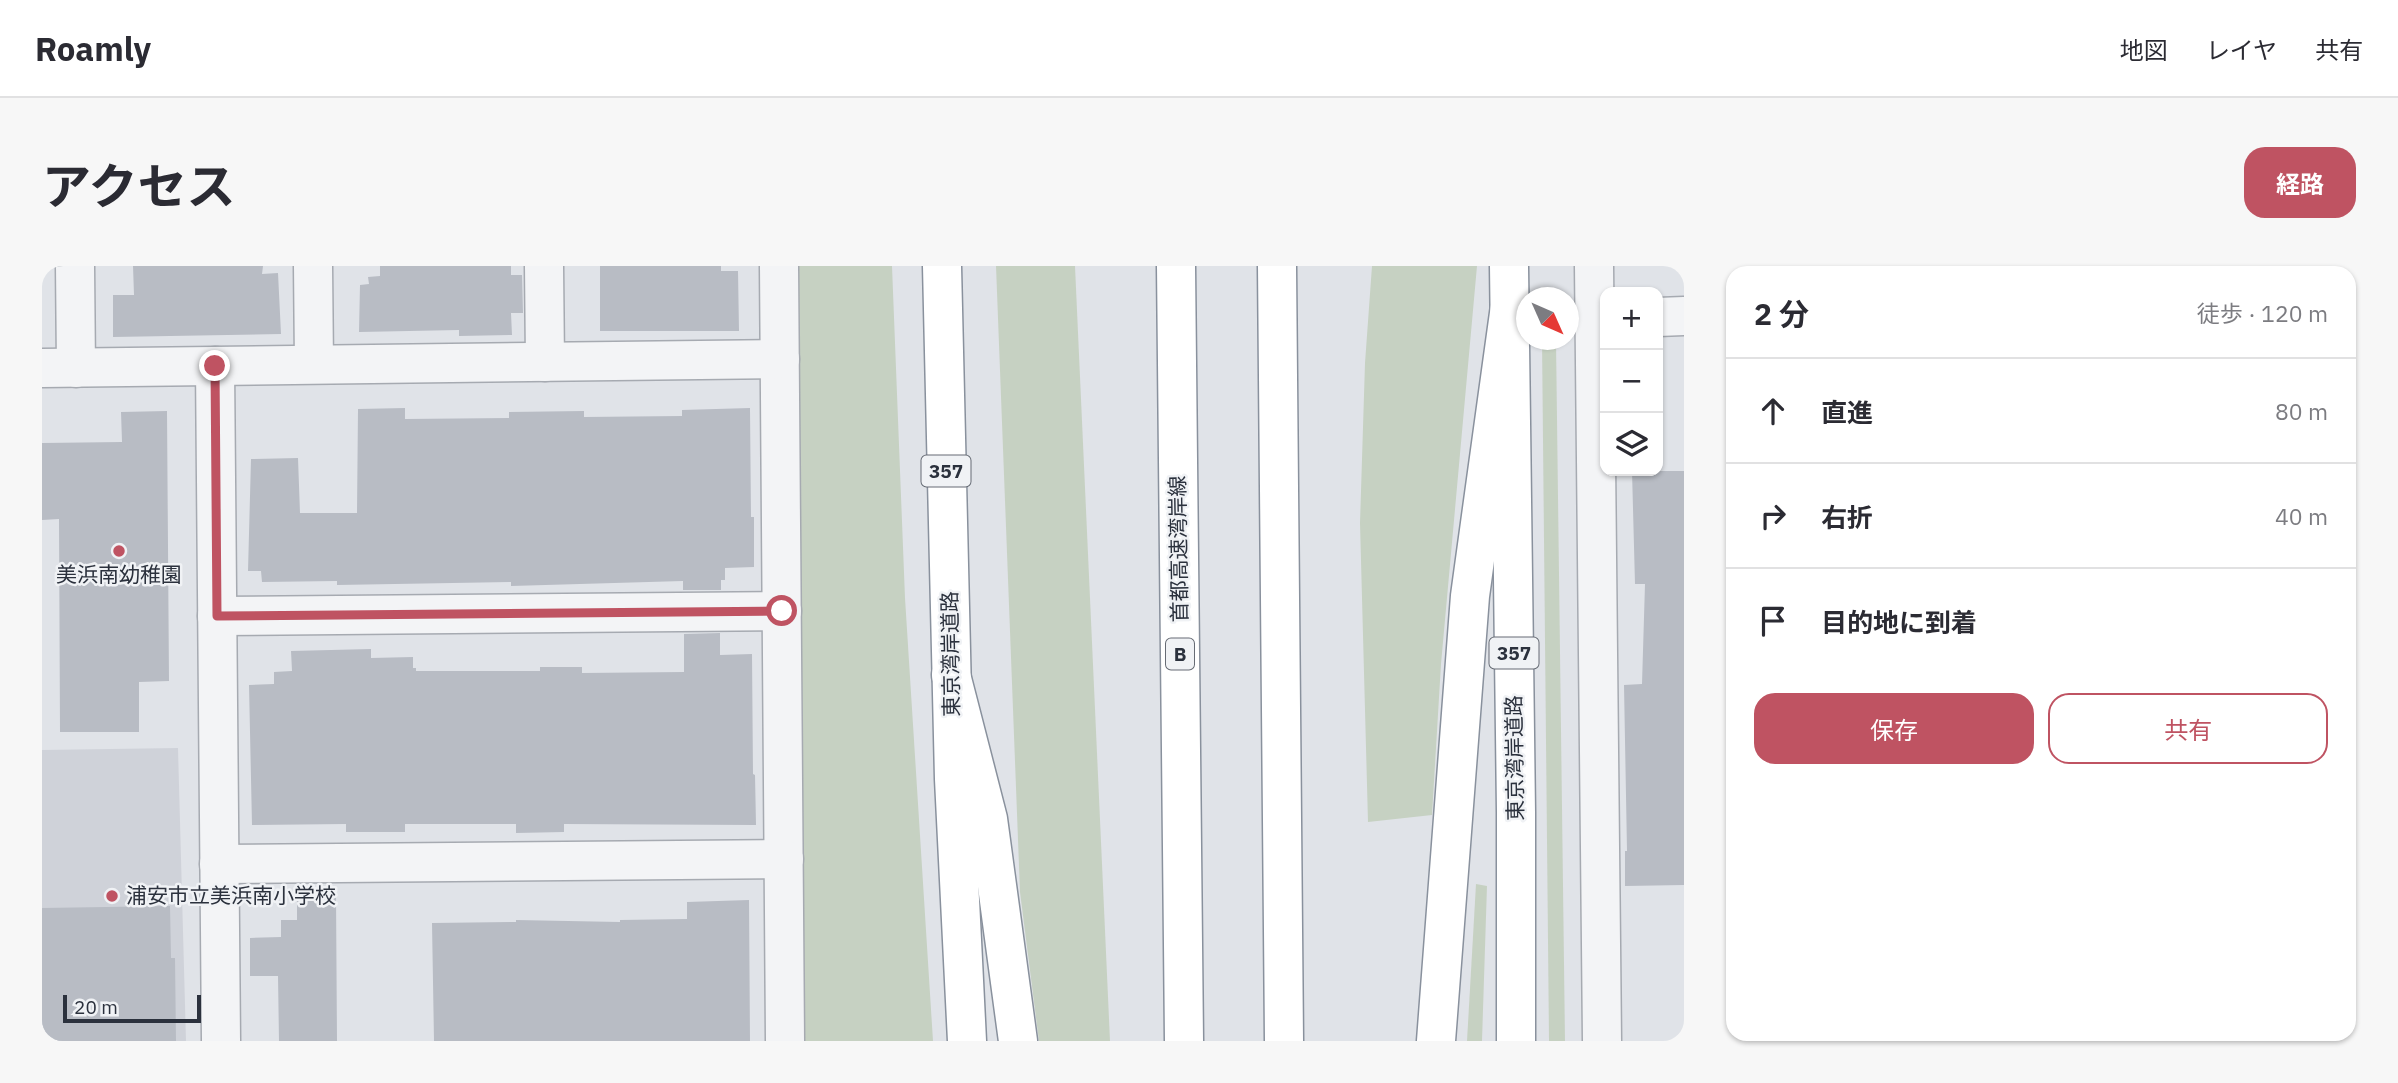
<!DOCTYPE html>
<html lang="ja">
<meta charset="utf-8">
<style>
body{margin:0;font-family:"IBM Plex Sans","Noto Sans JP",sans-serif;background:#f7f7f7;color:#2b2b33}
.controls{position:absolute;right:21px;top:21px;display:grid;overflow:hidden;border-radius:14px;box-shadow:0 2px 5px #0004}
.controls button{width:63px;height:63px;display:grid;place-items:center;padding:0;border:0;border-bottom:2px solid #e1e1e2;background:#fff;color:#2b2b33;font:35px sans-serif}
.compass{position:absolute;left:1474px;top:21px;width:63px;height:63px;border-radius:50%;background:#fff;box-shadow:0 2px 5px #0004;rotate:135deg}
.scale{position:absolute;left:21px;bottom:18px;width:138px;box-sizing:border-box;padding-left:7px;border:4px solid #2b313d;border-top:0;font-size:19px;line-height:24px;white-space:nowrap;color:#2b313d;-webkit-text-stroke:5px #f0f2f5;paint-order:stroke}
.stop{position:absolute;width:21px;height:21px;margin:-16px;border:5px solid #bf5362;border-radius:50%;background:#fff}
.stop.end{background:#bf5362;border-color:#fff;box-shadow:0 2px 7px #0008}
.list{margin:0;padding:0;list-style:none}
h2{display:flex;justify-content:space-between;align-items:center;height:91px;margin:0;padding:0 28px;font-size:30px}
h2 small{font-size:23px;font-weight:400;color:#7c7c81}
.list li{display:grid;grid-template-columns:46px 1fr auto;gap:21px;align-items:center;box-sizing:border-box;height:105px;padding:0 28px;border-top:2px solid #e1e1e2}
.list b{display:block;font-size:26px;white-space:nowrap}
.list em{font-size:23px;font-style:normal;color:#7c7c81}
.actions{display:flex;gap:14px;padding:21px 28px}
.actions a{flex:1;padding:16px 0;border:2px solid #bf5362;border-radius:21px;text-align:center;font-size:24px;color:#bf5362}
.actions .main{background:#bf5362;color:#fff}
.icon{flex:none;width:38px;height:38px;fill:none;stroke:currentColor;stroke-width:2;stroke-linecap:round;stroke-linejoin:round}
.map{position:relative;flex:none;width:1642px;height:775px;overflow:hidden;border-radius:21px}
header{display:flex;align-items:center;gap:42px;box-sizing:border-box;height:98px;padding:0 35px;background:#fff;border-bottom:2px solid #e1e1e2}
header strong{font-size:33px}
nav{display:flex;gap:38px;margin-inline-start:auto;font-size:24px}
.intro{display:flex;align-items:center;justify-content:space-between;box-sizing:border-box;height:168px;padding:0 42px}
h1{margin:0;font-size:49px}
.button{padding:18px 32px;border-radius:21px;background:#bf5362;color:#fff;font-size:24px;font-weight:700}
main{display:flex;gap:42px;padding:0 42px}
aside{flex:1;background:#fff;border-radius:21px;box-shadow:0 2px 5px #0004}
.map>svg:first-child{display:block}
.built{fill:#cfd2d9}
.green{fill:#c6d1c2}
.building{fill:#b8bcc4}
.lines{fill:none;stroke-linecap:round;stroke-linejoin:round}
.minor-casing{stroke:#a6aab1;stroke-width:41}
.trunk-casing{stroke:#89919d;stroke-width:41}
.motorway-casing{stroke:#89919d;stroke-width:41}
.minor{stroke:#f3f4f6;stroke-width:38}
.trunk{stroke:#fff;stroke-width:38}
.motorway{stroke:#fff;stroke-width:38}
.route{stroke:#bf5362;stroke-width:9}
.poi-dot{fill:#bf5362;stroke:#f0f2f5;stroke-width:2.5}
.labels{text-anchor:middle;stroke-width:5;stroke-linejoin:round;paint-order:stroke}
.shield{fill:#f0f2f5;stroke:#666b74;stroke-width:2}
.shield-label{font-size:19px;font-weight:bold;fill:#2b313d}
.street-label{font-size:21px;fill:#2b313d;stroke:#f0f2f5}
.poi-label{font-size:21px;fill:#2b313d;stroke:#f0f2f5}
</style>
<header>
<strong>Roamly</strong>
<nav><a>地図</a><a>レイヤ</a><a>共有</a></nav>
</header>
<div class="intro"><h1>アクセス</h1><a class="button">経路</a></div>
<main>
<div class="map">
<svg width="1642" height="775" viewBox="0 0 1642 775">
<rect width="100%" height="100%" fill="#e0e3e8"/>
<!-- built -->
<polygon class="built" points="136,482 144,775 0,775 0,484"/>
<!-- green -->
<g class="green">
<polygon points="735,0 850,0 863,332 891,775 752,775"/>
<polygon points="954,0 1033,0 1068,775 997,775 978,626"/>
<polygon points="1330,0 1435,0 1399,398 1390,549 1326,556 1318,257 1323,97"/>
<polygon points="1500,74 1514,74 1523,775 1507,775"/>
<polygon points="1434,618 1445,620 1440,775 1425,775"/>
</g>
<!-- building -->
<g class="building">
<polygon points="91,0 221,0 220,8 236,7 239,68 71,71 71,29 92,29"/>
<polygon points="338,0 469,0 469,9 480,9 481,47 469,47 470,69 417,70 417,64 317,66 318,19 327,18 326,11 338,10"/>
<polygon points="558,0 679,0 679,5 696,5 697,65 558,65"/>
<polygon points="363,142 363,153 467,152 467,146 542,145 542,151 640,150 640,144 708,142 709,251 712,251 712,301 683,302 683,314 679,314 679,324 641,324 641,315 469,320 469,316 295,319 295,315 220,316 219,305 206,305 209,193 256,192 258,247 315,247 316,143"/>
<polygon points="125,145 127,415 97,416 97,466 18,466 17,253 0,254 0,177 80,176 79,146"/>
<polygon points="1590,205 1642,205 1642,619 1583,620 1583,585 1585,585 1582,419 1600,418 1603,318 1593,318"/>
<polygon points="678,367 678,389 710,388 711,508 713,509 714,559 522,558 522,566 474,567 474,558 363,558 363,566 304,566 304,558 210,559 207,419 232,418 232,406 250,405 249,385 329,383 329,392 371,391 371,402 374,402 374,405 498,405 498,401 540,401 540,407 642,406 642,368"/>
<polygon points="255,629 294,629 295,775 237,775 236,710 208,710 208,672 239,671 239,654 255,654"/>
<polygon points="707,634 708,775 392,775 390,657 474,656 474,654 578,656 578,654 645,653 645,636"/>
<polygon points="128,640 129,692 133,692 134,775 0,775 0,642"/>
</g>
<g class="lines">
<!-- minor casing -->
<g class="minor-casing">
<g id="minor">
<polyline points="33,0 34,102"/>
<polyline points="271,0 272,98"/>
<polyline points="502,0 503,96"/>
<polyline points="737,0 743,775"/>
<polyline points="1552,0 1560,775"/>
<polyline points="1616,51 1642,50"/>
<polyline points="173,100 179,775"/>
<polyline points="0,102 738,93"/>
<polyline points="175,350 740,345"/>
<polyline points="177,598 742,593"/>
</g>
</g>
<!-- trunk casing -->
<g class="trunk-casing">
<g id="trunk">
<polyline points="900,0 912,513 925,775"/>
<polyline points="1467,0 1474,546 1474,775"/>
</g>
</g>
<!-- motorway casing -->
<g class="motorway-casing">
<g id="motorway">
<polyline points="1134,0 1142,775"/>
<polyline points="1235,0 1242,775"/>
<polyline points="909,409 946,553 976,775"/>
<polyline points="1394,775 1428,330 1468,40"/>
</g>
</g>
<!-- minor -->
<use href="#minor" class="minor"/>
<!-- trunk -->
<use href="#trunk" class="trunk"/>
<!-- motorway -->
<use href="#motorway" class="motorway"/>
</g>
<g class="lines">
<!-- route -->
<polyline class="route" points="173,100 175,350 740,345"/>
</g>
<!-- markers -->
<g class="poi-dot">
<circle cx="77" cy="285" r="7"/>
<circle cx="70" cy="630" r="7"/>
</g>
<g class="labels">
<!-- shield labels -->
<g class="shield">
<rect x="879.5" y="189.5" width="49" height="31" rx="5"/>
<rect x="1447.5" y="371.5" width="49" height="31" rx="5"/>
<rect x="1124" y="372.5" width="28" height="31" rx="5"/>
</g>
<g class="shield-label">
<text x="904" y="212">357</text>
<text x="1472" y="394">357</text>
<text x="1138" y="395">B</text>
</g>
<!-- street labels -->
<g class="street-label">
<text transform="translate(1137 283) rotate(-91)" y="7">首都高速湾岸線</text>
<text transform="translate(909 388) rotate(-91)" y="7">東京湾岸道路</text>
<text transform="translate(1473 492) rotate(-91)" y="7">東京湾岸道路</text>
</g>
<!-- poi labels -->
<g class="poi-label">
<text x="77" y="316">美浜南幼稚園</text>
<text x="84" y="637" text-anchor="start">浦安市立美浜南小学校</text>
</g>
</g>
</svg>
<div class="controls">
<button>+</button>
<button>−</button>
<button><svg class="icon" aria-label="layers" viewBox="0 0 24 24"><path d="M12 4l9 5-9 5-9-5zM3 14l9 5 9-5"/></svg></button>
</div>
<svg class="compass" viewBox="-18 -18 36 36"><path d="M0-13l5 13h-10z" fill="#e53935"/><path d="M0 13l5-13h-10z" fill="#7c7c81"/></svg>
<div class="scale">20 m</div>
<div class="stop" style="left:740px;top:345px"></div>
<div class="stop end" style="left:173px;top:100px"></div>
</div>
<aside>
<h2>2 分<small>徒歩 · 120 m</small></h2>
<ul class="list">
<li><svg class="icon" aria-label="ahead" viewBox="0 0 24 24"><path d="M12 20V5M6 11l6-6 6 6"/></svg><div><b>直進</b></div><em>80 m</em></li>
<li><svg class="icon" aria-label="right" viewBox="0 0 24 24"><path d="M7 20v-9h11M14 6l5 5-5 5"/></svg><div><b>右折</b></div><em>40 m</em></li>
<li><svg class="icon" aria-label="arrive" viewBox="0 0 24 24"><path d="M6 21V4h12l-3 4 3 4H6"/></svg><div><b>目的地に到着</b></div></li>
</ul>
<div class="actions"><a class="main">保存</a><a>共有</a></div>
</aside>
</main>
